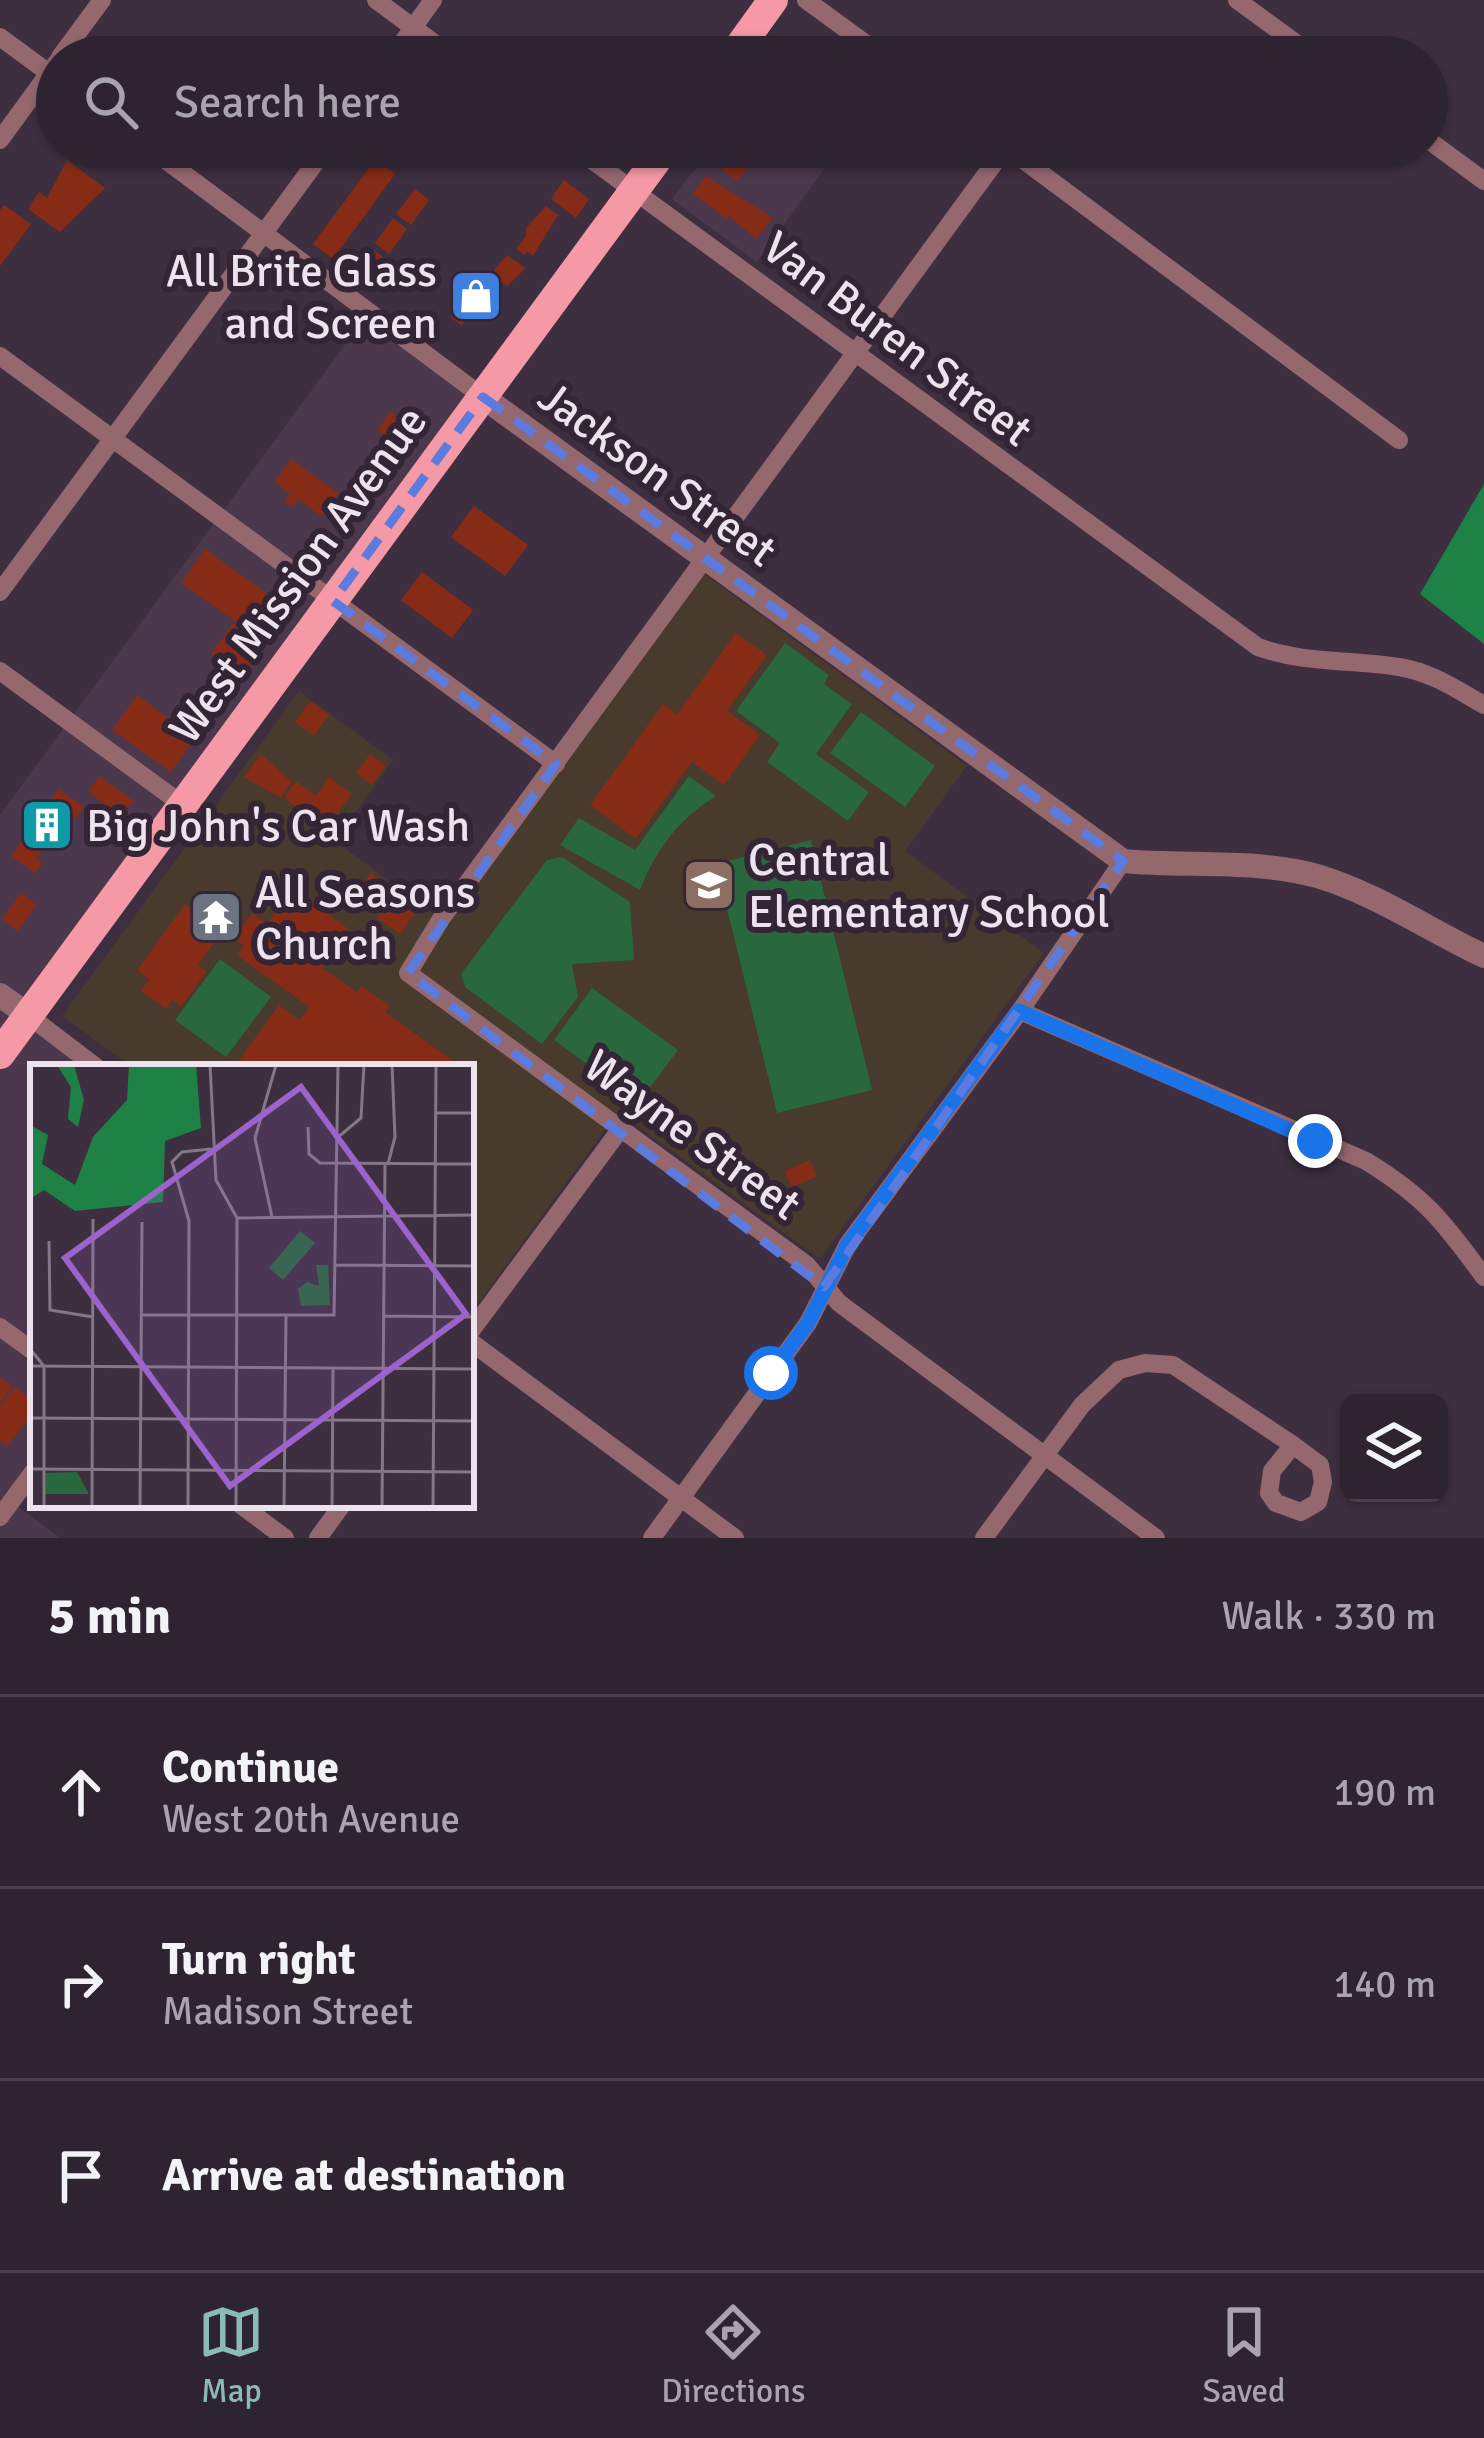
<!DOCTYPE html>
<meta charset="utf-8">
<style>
body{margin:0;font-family:Signika,sans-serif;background:#362b38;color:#f1f3f6}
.controls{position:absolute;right:36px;bottom:36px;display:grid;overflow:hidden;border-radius:18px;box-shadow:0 3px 9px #0004}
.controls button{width:108px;height:108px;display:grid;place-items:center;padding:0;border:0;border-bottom:3px solid #49404c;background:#2e2330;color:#f1f3f6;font:60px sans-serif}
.stop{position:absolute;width:36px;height:36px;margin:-27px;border:9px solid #1a73e8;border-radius:50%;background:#fff}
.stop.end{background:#1a73e8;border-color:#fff;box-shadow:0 3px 12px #0008}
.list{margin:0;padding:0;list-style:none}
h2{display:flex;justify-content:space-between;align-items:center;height:156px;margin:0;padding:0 48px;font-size:51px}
h2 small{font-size:39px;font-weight:400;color:#a7a4ab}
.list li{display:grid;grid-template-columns:78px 1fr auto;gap:36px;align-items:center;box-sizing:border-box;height:192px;padding:0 48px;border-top:3px solid #49404c}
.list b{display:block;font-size:45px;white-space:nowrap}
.list p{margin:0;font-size:39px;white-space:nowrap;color:#a7a4ab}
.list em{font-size:39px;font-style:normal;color:#a7a4ab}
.icon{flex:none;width:66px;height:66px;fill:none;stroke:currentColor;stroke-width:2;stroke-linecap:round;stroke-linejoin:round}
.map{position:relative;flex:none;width:1484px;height:1538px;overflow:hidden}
.search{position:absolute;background:#2e2330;box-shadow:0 3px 9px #0004;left:36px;right:36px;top:36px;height:132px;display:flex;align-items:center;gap:30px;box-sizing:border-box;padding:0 42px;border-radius:66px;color:#a7a4ab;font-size:45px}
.sheet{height:732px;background:#2e2330}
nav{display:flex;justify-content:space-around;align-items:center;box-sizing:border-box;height:168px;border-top:3px solid #49404c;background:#2e2330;font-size:33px;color:#a7a4ab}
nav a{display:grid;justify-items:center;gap:6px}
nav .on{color:#8bbbb9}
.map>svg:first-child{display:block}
.built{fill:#4b384d}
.education{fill:#483a2c}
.green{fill:#29673d}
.forest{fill:#1e8145}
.building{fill:#862b16}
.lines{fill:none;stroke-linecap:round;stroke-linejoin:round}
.minor{stroke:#95686e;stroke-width:18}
.tertiary{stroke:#95686e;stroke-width:24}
.primary{stroke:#f499a5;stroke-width:30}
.route{stroke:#1a73e8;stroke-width:15}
.marked{fill:none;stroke:#5b7bdf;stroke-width:9;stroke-dasharray:24 15;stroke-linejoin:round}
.labels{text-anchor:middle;stroke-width:12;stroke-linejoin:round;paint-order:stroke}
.poi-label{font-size:45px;fill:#ede3ee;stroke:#342536;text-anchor:start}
.street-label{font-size:45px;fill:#ede3ee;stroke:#342536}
.inset-road{fill:none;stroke:#847786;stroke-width:3}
.view{fill:#9d63cd;fill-opacity:0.15;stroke:#9d63cd;stroke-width:6}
.inset-edge{fill:none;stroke:#ede3ee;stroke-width:6}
</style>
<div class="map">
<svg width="1484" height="1538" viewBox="0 0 1484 1538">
<rect width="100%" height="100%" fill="#3e2f40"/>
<!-- built -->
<g class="built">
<polygon points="712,147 840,147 757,262 672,199"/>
<polygon points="369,312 466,397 28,1015 97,1067 33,1067 33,1472 12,1502 60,1538 0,1538 0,815"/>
</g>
<!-- education -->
<polygon class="education" points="699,570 967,766 905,851 1044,953 820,1259 618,1112 471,1313 471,1067 132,1067 62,1016 299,691 393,760 335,841 441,919"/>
<!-- green -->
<g class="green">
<polygon points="785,643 829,675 824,684 852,704 816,754 869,792 848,821 767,762 780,743 736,711"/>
<polygon points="861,712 935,766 905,807 830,753"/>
<path d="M 689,776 L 716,796 C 679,819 656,849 640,890 L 560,845 L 579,818 L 635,850 Z"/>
<polygon points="811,840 872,1090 777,1113 716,864"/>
<polygon points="562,857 630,902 634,960 572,964 578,997 542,1044 465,987 461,974 547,860"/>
<polygon points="220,959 271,997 226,1057 175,1020"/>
<polygon points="592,988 678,1050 639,1102 554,1040"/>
</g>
<!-- forest -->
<polygon class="forest" points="1484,484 1484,644 1420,594"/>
<!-- building -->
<g class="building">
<polygon points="819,37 844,57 804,57"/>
<polygon points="749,147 774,147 766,159"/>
<polygon points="736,151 751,162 738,181 722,170"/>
<polygon points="67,160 105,188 60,232 28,209 39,192 47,198"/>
<polygon points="375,160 395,174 333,259 313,244"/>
<polygon points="706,176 773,218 756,239 729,216 727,219 693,194"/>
<polygon points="564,180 589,199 576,218 551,199"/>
<polygon points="415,189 429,200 411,225 396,214"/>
<polygon points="4,205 31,224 0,266 0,210"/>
<polygon points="546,206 558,215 533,256 527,251 525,255 516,249 526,236 526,228"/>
<polygon points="393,218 407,229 389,254 375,243"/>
<polygon points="371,248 386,259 368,283 353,273"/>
<polygon points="507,255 526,268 507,286 491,274"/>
<polygon points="476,277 490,287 462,326 450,317"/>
<polygon points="390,412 418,431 405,449 377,430"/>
<polygon points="291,459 338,493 321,516 298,499 292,507 284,502 290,494 274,482"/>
<polygon points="474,506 528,545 505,576 451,537"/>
<polygon points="205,549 279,602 255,635 181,583"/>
<polygon points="422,572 473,610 452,638 401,600"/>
<polygon points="233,623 265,645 242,677 211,654"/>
<polygon points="736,633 767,655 727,711 760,735 724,785 692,762 636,839 590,805 663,704 677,714"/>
<polygon points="137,695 195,738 171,772 112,730"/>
<polygon points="310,701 329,715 314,736 295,722"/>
<polygon points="261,754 292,782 281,798 244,777"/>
<polygon points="370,754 386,766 372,785 356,773"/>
<polygon points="99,776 134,801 117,823 101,812 106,805 88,792"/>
<polygon points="329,777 352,794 326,829 284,798 296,781 316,796"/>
<polygon points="59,789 84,807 76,818 69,814 56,832 61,836 55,845 49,841 36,859 42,863 35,873 11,856"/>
<polygon points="371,873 419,907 400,934 377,918 386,906 360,888"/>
<polygon points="292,888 350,930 322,968 357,992 361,986 390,1006 385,1012 456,1063 454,1067 234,1067 279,1005 299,1020 309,1007 237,955 244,946 223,930 198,965 207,971 181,1007 172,1000 166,1009 141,991 149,979 137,970 185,904 206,918 215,905 243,925 252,913 267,924"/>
<polygon points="21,893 37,905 18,931 2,919"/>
<polygon points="810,1160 817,1177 791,1187 785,1171"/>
<polygon points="0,1377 12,1386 0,1403"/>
<polygon points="14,1387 33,1400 33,1412 8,1446 0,1440 0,1406"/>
</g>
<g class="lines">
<!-- minor -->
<g class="minor">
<polyline points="376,0 453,57"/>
<polyline points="806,0 884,57"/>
<polyline points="1237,0 1315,57"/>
<polyline points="0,37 57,79"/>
<polyline points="60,57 102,0"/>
<polyline points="392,57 433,0"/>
<polyline points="1427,139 1484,181"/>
<polyline points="0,140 57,62"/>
<polyline points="148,147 483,397"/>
<path d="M 574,147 L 1258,647 C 1304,664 1351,659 1399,667 C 1431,672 1456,689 1484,705"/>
<polyline points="1006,147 441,919 408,973 807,1265 839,1303 1156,1538"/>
<polyline points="1006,147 1399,440"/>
<polyline points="0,356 556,764"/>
<polyline points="0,592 327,147"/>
<polyline points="0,671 183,805"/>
<path d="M 1020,1011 L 1366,1161 C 1425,1197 1444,1222 1484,1277"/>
<polyline points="28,1015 96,1067"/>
<polyline points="0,1327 33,1351"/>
<polyline points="471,1331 622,1127"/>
<polyline points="471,1342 735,1538"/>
<polygon points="1293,1445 1320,1465 1323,1482 1318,1502 1301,1512 1276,1503 1269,1493 1272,1471"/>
<polyline points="241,1505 285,1538"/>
<polyline points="0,1517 33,1472"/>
<polyline points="318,1538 342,1505"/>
<polyline points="652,1538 808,1323 848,1244 1020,1011 1123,861"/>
<polyline points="984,1538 1082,1405 1119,1370 1145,1363 1173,1365 1293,1445"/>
</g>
<!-- tertiary -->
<g class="tertiary">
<path d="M 483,397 L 1123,861 C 1186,867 1256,859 1317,876 C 1375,893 1429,930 1484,956"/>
<polyline points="0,995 28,1015"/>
</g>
<!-- primary -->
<g class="primary">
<polyline points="732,57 773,0"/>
<polyline points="0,1054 666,147"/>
</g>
</g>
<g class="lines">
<!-- route -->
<polyline class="route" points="771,1373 808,1323 848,1244 1019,1011 1315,1141"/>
</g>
<!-- marked area -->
<path class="marked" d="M 483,397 L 1123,861 L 824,1287 L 408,973 L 556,764 L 333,601 Z"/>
<!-- icons -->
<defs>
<g id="shop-square" transform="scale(2.7)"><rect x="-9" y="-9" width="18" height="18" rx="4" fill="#3f7fe0" stroke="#342536"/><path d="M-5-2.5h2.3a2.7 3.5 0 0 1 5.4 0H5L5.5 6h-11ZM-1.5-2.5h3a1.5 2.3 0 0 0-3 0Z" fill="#fff"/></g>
<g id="building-square" transform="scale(2.7)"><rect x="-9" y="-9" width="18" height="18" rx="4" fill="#0f9aa8" stroke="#342536"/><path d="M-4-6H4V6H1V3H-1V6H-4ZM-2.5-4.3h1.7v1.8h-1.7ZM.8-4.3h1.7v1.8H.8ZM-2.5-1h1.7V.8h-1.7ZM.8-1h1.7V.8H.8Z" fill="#fff"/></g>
<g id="school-square" transform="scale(2.7)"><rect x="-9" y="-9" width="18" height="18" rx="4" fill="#8d6e63" stroke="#342536"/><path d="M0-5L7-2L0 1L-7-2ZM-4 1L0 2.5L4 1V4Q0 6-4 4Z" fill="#fff"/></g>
<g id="temple-square" transform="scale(2.7)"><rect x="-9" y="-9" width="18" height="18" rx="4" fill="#6b7280" stroke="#342536"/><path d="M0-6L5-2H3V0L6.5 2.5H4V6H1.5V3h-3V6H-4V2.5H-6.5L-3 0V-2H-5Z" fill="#fff"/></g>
</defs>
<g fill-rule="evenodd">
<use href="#shop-square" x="476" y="296"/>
<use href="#building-square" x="47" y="825"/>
<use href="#school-square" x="709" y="885"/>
<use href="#temple-square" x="216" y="917"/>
</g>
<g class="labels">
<!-- poi labels -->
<g class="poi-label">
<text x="437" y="286" text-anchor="end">All Brite Glass<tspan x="437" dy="52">and Screen</tspan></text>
<text x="86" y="841">Big John's Car Wash</text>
<text x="748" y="875">Central<tspan x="748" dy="52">Elementary School</tspan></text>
<text x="255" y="907">All Seasons<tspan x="255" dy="52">Church</tspan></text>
</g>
<!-- street labels -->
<g class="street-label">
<text transform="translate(898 338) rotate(37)" y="16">Van Buren Street</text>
<text transform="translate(658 473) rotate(36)" y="16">Jackson Street</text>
<text transform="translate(297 574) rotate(-54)" y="16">West Mission Avenue</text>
<text transform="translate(693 1134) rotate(36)" y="16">Wayne Street</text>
</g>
</g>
<!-- overview -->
<g transform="translate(30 1064)">
<rect width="444" height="444" fill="#3e2f40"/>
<path d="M 270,167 L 285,179 L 253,216 L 239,204 ZM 286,201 L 298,201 L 300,241 L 271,242 L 268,225 L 277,218 L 289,222 ZM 47,408 L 59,430 L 15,430 L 15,409 Z" fill="#29673d"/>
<path d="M 27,1 L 44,1 L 54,36 L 48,63 L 38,55 L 41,23 ZM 99,1 L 166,1 L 171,64 L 135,77 L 133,138 L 45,147 L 14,126 L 0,135 L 0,61 L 18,71 L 12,100 L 45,121 L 63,73 L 97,36 Z" fill="#1e8145"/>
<path class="inset-road" d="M 180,1 L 186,116 L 207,154M 406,49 L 444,49M 278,63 L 279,90 L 290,99 L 444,100M 307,74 L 331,54 L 334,1M 358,100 L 365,73 L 362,1M 242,153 L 225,74 L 246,1M 207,154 L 444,151M 19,177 L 20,246 L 63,253M 304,201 L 444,202M 111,251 L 304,251 L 308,1M 354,252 L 444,253M 0,285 L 14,302 L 14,443M 0,302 L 444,305M 0,354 L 444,357M 0,405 L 444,408M 62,443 L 63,155M 110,443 L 112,158M 158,443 L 159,157 L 142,98 L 152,88 L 181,85M 206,443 L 207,154M 254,443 L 256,251M 302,443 L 303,304M 352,443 L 355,100M 403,443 L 406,1"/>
<path class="view" d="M 271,23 L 436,250 L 200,422 L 35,194 Z"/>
<rect width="444" height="444" class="inset-edge"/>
</g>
</svg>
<div class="controls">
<button><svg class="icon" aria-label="layers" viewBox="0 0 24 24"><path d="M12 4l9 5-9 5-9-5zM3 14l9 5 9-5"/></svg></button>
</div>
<div class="stop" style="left:771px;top:1373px"></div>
<div class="stop end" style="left:1315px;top:1141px"></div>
<div class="search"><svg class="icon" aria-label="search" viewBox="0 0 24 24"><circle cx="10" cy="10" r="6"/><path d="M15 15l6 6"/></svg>Search here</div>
</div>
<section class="sheet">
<h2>5 min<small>Walk · 330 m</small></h2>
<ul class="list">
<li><svg class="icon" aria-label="ahead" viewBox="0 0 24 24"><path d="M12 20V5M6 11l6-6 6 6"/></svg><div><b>Continue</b><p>West 20th Avenue</p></div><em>190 m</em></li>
<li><svg class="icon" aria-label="right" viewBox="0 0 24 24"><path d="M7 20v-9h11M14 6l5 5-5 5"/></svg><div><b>Turn right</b><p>Madison Street</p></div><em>140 m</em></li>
<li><svg class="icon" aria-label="arrive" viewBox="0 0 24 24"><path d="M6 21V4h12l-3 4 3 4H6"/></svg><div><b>Arrive at destination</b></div></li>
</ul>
</section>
<nav>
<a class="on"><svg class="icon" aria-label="map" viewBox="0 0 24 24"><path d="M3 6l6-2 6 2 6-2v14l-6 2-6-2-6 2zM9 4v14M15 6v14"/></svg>Map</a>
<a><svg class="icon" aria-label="directions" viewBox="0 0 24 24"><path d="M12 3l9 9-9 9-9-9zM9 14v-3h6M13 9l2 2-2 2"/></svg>Directions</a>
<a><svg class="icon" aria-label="saved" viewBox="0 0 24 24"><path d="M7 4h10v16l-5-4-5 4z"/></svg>Saved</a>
</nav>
